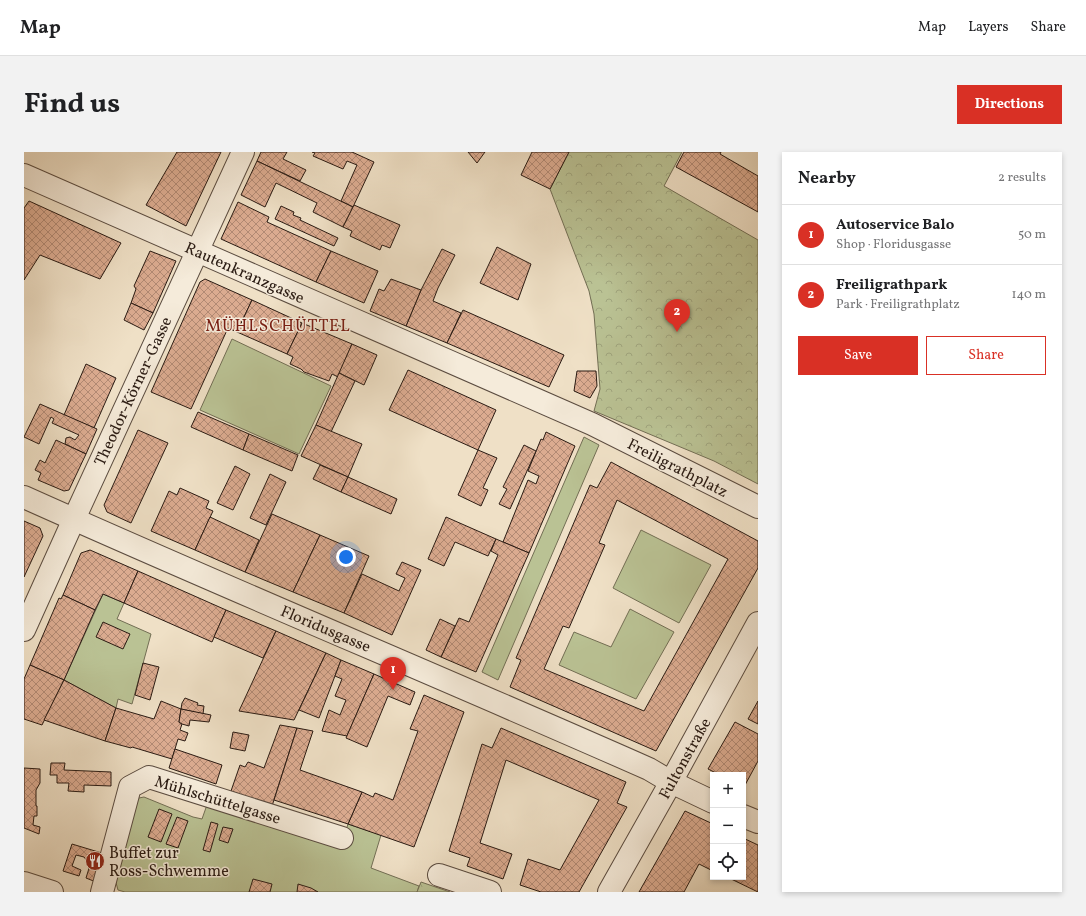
<!DOCTYPE html>
<meta charset="utf-8">
<style>
body{margin:0;font-family:Vollkorn,serif;background:#f2f2f2;color:#202124}
.controls{position:absolute;right:12px;bottom:12px;display:grid;overflow:hidden;border-radius:0px;box-shadow:0 2px 6px #0003}
.controls button{width:36px;height:36px;display:grid;place-items:center;padding:0;border:0;border-bottom:1px solid #e0e0e0;background:#fff;color:#202124;font:20px sans-serif}
.you{position:absolute;left:322px;top:405px;width:14px;height:14px;margin:-10px;border:3px solid #fff;border-radius:50%;background:#1a73e8;box-shadow:0 0 0 6px #1a73e833}
.badge{display:grid;place-items:center;width:26px;height:26px;border-radius:50%;background:#d93025;color:#fff;font-size:13px;font-weight:700}
.pin{position:absolute;translate:-50% -33px;filter:drop-shadow(0 1px 2px #0008)}
.pin::after{content:'';position:absolute;top:21px;width:14px;height:12px;background:inherit;clip-path:polygon(0 0,100% 0,50% 100%)}
.list{margin:0;padding:0;list-style:none}
h2{display:flex;justify-content:space-between;align-items:center;height:52px;margin:0;padding:0 16px;font-size:17px}
h2 small{font-size:13px;font-weight:400;color:#757577}
.list li{display:grid;grid-template-columns:26px 1fr auto;gap:12px;align-items:center;box-sizing:border-box;height:60px;padding:0 16px;border-top:1px solid #e0e0e0}
.list b{display:block;font-size:15px;white-space:nowrap}
.list p{margin:0;font-size:13px;white-space:nowrap;color:#757577}
.list em{font-size:13px;font-style:normal;color:#757577}
.actions{display:flex;gap:8px;padding:12px 16px}
.actions a{flex:1;padding:9px 0;border:1px solid #d93025;border-radius:0px;text-align:center;font-size:14px;color:#d93025}
.actions .main{background:#d93025;color:#fff}
.icon{flex:none;width:22px;height:22px;fill:none;stroke:currentColor;stroke-width:2;stroke-linecap:round;stroke-linejoin:round}
.map{position:relative;flex:none;width:734px;height:740px;overflow:hidden;border-radius:0px}
header{display:flex;align-items:center;gap:24px;box-sizing:border-box;height:56px;padding:0 20px;background:#fff;border-bottom:1px solid #e0e0e0}
header strong{font-size:19px}
nav{display:flex;gap:22px;margin-inline-start:auto;font-size:14px}
.intro{display:flex;align-items:center;justify-content:space-between;box-sizing:border-box;height:96px;padding:0 24px}
h1{margin:0;font-size:28px}
.button{padding:10px 18px;border-radius:0px;background:#d93025;color:#fff;font-size:14px;font-weight:700}
main{display:flex;gap:24px;padding:0 24px}
aside{flex:1;background:#fff;border-radius:0px;box-shadow:0 2px 6px #0003}
.map>svg:first-child{display:block}
.grass{fill:#bac294;stroke:#726e54}
.park{fill:url(#park-crowns);stroke:#726e54}
.building{fill:url(#building-cross-hatch);stroke:#2a1b13;fill-rule:evenodd}
.lines{fill:none;stroke-linecap:round;stroke-linejoin:round}
.minor-casing{stroke:#5b4c40;stroke-width:24}
.minor{stroke:#f5ebda;stroke-width:22}
.labels{text-anchor:middle;stroke-width:3;stroke-linejoin:round;paint-order:stroke}
.street-label{font-size:16px;fill:#2a1b13;stroke:#f5ebda}
.poi-label{font-size:16px;fill:#2a1b13;stroke:#f5ebda;text-anchor:start}
.neighbourhood-label{font-size:17px;letter-spacing:1px;fill:#7a1f14;stroke:#f5ebda}
</style>
<header>
<strong>Map</strong>
<nav><a>Map</a><a>Layers</a><a>Share</a></nav>
</header>
<div class="intro"><h1>Find us</h1><a class="button">Directions</a></div>
<main>
<div class="map">
<svg width="734" height="740" viewBox="0 0 734 740">
<defs>
<pattern id="park-crowns" width="20" height="18" patternUnits="userSpaceOnUse"><rect width="20" height="18" fill="#bac294"/><path d="M2 6a3 3 0 1 1 6 0M12 15a3 3 0 1 1 6 0" fill="none" stroke="#a0a67f"/></pattern>
<pattern id="building-cross-hatch" width="8" height="8" patternUnits="userSpaceOnUse"><rect width="8" height="8" fill="#dbab90"/><path d="M0 0l8 8M0 8l8-8" fill="none" stroke="#b28a74"/></pattern>
</defs>
<rect width="100%" height="100%" fill="#efe0c6"/>
<filter id="stains"><feTurbulence type="fractalNoise" baseFrequency=".005" numOctaves="4"/><feColorMatrix values="0 0 0 0 .2 0 0 0 0 .09 0 0 0 0 .02 0 0 0 .5 -.17"/></filter>
<radialGradient id="worn" r=".72"><stop offset=".6" stop-color="#630" stop-opacity="0"/><stop offset="1" stop-color="#630" stop-opacity=".3"/></radialGradient>
<!-- grass -->
<g class="grass">
<polygon points="208,187 307,234 275,302 176,258"/>
<polygon points="560,285 575,293 474,528 458,520"/>
<polygon points="617,378 687,413 655,471 589,436"/>
<polygon points="79,442 100,451 93,467 127,482 108,552 94,547 92,556 40,528"/>
<polygon points="606,457 650,480 612,547 535,513 550,480 587,495"/>
<polygon points="120,645 169,665 178,667 184,650 318,690 324,672 357,683 347,716 395,734 393,740 101,740 94,738 88,716 110,647"/>
</g>
<!-- park -->
<g class="park">
<polygon points="545,0 658,0 640,34 734,88 734,332 690,309 570,259 576,237 570,162 565,139 526,37"/>
<polygon points="397,730 426,740 393,740"/>
</g>
<!-- building -->
<g class="building">
<polygon points="153,0 197,0 162,74 122,53"/>
<polygon points="237,0 263,0 259,7 282,18 276,29 233,9"/>
<polygon points="288,0 328,0 350,10 329,55 317,49 333,13 323,9 319,17 289,4 291,1"/>
<polygon points="444,0 461,0 453,11"/>
<polygon points="508,0 545,0 526,37 497,23"/>
<polygon points="660,0 697,0 696,2 734,24 734,60 652,15"/>
<polygon points="233,9 329,55 319,75 289,60 293,51 252,31 241,55 217,43"/>
<polygon points="5,49 97,91 76,127 16,103 0,128 0,56"/>
<polygon points="214,50 245,65 243,70 307,99 292,130 197,87"/>
<polygon points="330,53 376,73 366,96 358,93 356,98 326,84 328,79 319,75"/>
<polygon points="257,54 270,60 269,63 277,66 276,68 314,86 310,94 251,67"/>
<polygon points="473,95 507,112 494,148 456,131"/>
<polygon points="418,97 431,103 414,136 409,149 437,161 423,191 382,174 397,138"/>
<polygon points="126,99 152,109 129,161 107,151 112,137 110,134"/>
<polygon points="307,99 354,119 340,151 292,130"/>
<polygon points="181,127 228,148 213,180 204,176 167,257 127,240 176,130"/>
<polygon points="367,127 397,138 382,174 346,159 355,137 360,139"/>
<polygon points="228,148 278,171 263,202 213,180"/>
<polygon points="107,151 129,161 120,178 100,168"/>
<polygon points="439,158 540,203 525,235 423,191"/>
<polygon points="278,171 328,192 314,225 308,222 305,229 280,220 277,217 266,212 269,205 263,202"/>
<polygon points="328,192 353,203 340,233 315,221"/>
<polygon points="62,212 92,226 70,276 40,263"/>
<polygon points="384,218 472,258 454,298 365,258"/>
<polygon points="553,219 572,219 573,234 566,246 550,239"/>
<polygon points="315,221 331,229 307,280 292,273"/>
<polygon points="16,252 73,277 62,302 41,292 42,286 46,285 51,288 55,283 28,271 30,267 27,265 15,292 0,285"/>
<polygon points="174,260 225,282 219,298 167,275"/>
<polygon points="292,273 338,292 324,325 277,304"/>
<polygon points="114,278 144,291 107,371 83,360 80,353"/>
<polygon points="522,280 551,294 505,401 479,390 504,328 512,332 515,324 504,319 517,287 519,288"/>
<polygon points="225,282 274,303 268,319 219,298"/>
<polygon points="32,288 62,302 45,338 40,339 14,328 17,321 11,318 16,308 21,311"/>
<polygon points="500,293 512,299 486,357 475,352 483,337 479,335"/>
<polygon points="454,298 473,306 459,336 464,338 457,354 434,343"/>
<path d="M 587,310 L 734,389 L 734,416 L 632,599 L 486,535 L 497,508 L 492,506 L 566,333 L 573,336 ZM 593,348 L 704,407 L 620,559 L 520,517 L 539,474 L 545,476 L 581,393 L 575,391 Z"/>
<polygon points="296,313 324,325 317,340 289,327"/>
<polygon points="211,314 226,322 209,358 193,351"/>
<polygon points="246,322 262,330 242,373 226,366"/>
<polygon points="324,325 373,347 367,362 317,340"/>
<polygon points="156,336 185,349 182,356 189,359 171,398 127,379 145,339 153,343"/>
<polygon points="248,362 296,383 269,440 221,420"/>
<polygon points="186,365 235,388 221,420 171,398"/>
<polygon points="422,365 472,387 464,404 431,390 420,414 404,407"/>
<polygon points="0,369 16,376 19,384 0,425"/>
<polygon points="296,383 345,404 320,461 269,440"/>
<polygon points="472,387 505,401 452,520 417,505 435,466 445,470 474,403 467,399"/>
<polygon points="66,398 114,419 100,451 79,442 71,458 39,443 57,401"/>
<polygon points="378,410 397,418 368,483 320,461 338,422 375,439 381,426 372,422"/>
<polygon points="114,419 202,458 188,490 100,451"/>
<polygon points="39,443 71,458 40,528 6,513 35,446 37,447"/>
<polygon points="202,458 252,479 239,506 190,485"/>
<polygon points="416,467 431,474 417,505 402,498"/>
<polygon points="79,470 106,482 99,497 72,485"/>
<polygon points="252,479 302,501 270,568 215,559"/>
<polygon points="302,501 317,508 295,566 275,558"/>
<polygon points="317,508 350,522 323,584 298,579 305,558 316,563 322,548 311,544 318,527 311,524"/>
<polygon points="119,511 135,515 126,548 111,543"/>
<polygon points="6,513 40,528 18,573 0,567 0,527"/>
<polygon points="350,522 391,540 386,553 364,544 343,595 322,586"/>
<polygon points="40,528 92,556 81,589 20,568"/>
<polygon points="400,543 440,560 390,695 324,672 338,640 349,645 351,641 369,648 394,579 386,577"/>
<polygon points="161,546 174,551 173,553 180,554 179,562 157,557 158,551"/>
<polygon points="137,549 157,557 155,570 158,572 156,578 164,581 161,589 154,587 148,607 108,595 107,596 81,589 92,556 130,567"/>
<polygon points="734,549 734,572 724,567"/>
<polygon points="157,557 187,563 185,570 166,568 165,574 158,572 155,570"/>
<polygon points="711,570 734,582 734,609 720,635 719,623 696,623 684,617"/>
<polygon points="256,573 273,576 248,654 207,639 216,613 221,615 224,610 240,616"/>
<polygon points="273,576 289,579 276,618 338,640 324,672 250,648"/>
<polygon points="477,576 602,630 593,651 603,655 555,740 517,740 496,733 504,707 536,718 575,648 482,608 456,691 488,702 479,727 443,714 446,706 425,699 458,592 468,596"/>
<polygon points="209,580 225,583 221,599 206,596"/>
<polygon points="151,597 198,613 192,632 145,616"/>
<polygon points="27,611 41,611 40,618 87,620 87,634 60,633 60,640 44,639 45,631 33,631 33,623 26,623"/>
<polygon points="0,616 16,617 16,631 12,638 12,654 13,654 13,664 10,664 9,673 16,675 15,682 0,676"/>
<polygon points="135,657 148,662 137,690 124,685"/>
<polygon points="661,659 689,672 689,719 675,712 660,740 615,740"/>
<polygon points="153,665 164,669 154,696 142,692"/>
<polygon points="187,670 194,672 186,700 179,698"/>
<polygon points="199,675 209,677 204,691 195,688"/>
<polygon points="719,686 734,693 734,740 703,725 719,725"/>
<polygon points="48,692 81,702 72,730 62,726 66,713 60,705 52,703 48,714 57,718 55,724 39,719"/>
<polygon points="229,727 248,732 246,740 225,740"/>
<polygon points="274,732 287,736 294,740 273,740"/>
</g>
<g class="lines">
<!-- minor casing -->
<g class="minor-casing">
<g id="minor">
<polyline points="0,23 568,272 734,355"/>
<path d="M 0,345 C 207,438 417,525 625,617 L 647,630 L 689,650"/>
<polyline points="0,478 50,367 219,0"/>
<polyline points="719,664 734,670"/>
<polyline points="415,723 466,740"/>
<polyline points="0,731 28,740"/>
<polyline points="78,740 106,635 125,625 318,686"/>
<polyline points="585,740 647,630 734,471"/>
</g>
</g>
<!-- minor -->
<use href="#minor" class="minor"/>
</g>
<!-- icons -->
<defs>
<g id="restaurant-disc" transform="scale(1)"><circle r="9.5" fill="#8f2418" stroke="#f5ebda"/><path d="M-5-6h1v4h1v-4h1v4h1v-4h1v5L-1.5 .5V6h-2V.5L-5-1ZM5-6V6H3V1.5H1.5Q1.5-4 5-6Z" fill="#fff"/></g>
</defs>
<g fill-rule="evenodd">
<use href="#restaurant-disc" x="71" y="709"/>
</g>
<g class="labels">
<!-- street labels -->
<g class="street-label">
<text transform="translate(221 120) rotate(24)" y="6">Rautenkranzgasse</text>
<text transform="translate(108 239) rotate(-65)" y="6">Theodor-Körner-Gasse</text>
<text transform="translate(654 315) rotate(27)" y="6">Freiligrathplatz</text>
<text transform="translate(302 476) rotate(23)" y="6">Floridusgasse</text>
<text transform="translate(660 606) rotate(-61)" y="6">Fultonstraße</text>
<text transform="translate(194 647) rotate(17)" y="6">Mühlschüttelgasse</text>
</g>
<!-- poi labels -->
<g class="poi-label">
<text x="85" y="706">Buffet zur<tspan x="85" dy="18">Ross-Schwemme</tspan></text>
</g>
<!-- neighbourhood labels -->
<g class="neighbourhood-label">
<text x="254" y="179">MÜHLSCHÜTTEL</text>
</g>
</g>
<rect width="100%" height="100%" filter="url(#stains)"/>
<rect width="100%" height="100%" fill="url(#worn)"/>
</svg>
<div class="controls">
<button>+</button>
<button>−</button>
<button><svg class="icon" aria-label="locate" viewBox="0 0 24 24"><circle cx="12" cy="12" r="6"/><path d="M12 2v4M12 18v4M2 12h4M18 12h4"/></svg></button>
</div>
<div class="you"></div>
<div class="pin badge" style="left:369px;top:538px">1</div>
<div class="pin badge" style="left:653px;top:180px">2</div>
</div>
<aside>
<h2>Nearby<small>2 results</small></h2>
<ul class="list">
<li><span class="badge">1</span><div><b>Autoservice Balo</b><p>Shop · Floridusgasse</p></div><em>50 m</em></li>
<li><span class="badge">2</span><div><b>Freiligrathpark</b><p>Park · Freiligrathplatz</p></div><em>140 m</em></li>
</ul>
<div class="actions"><a class="main">Save</a><a>Share</a></div>
</aside>
</main>
